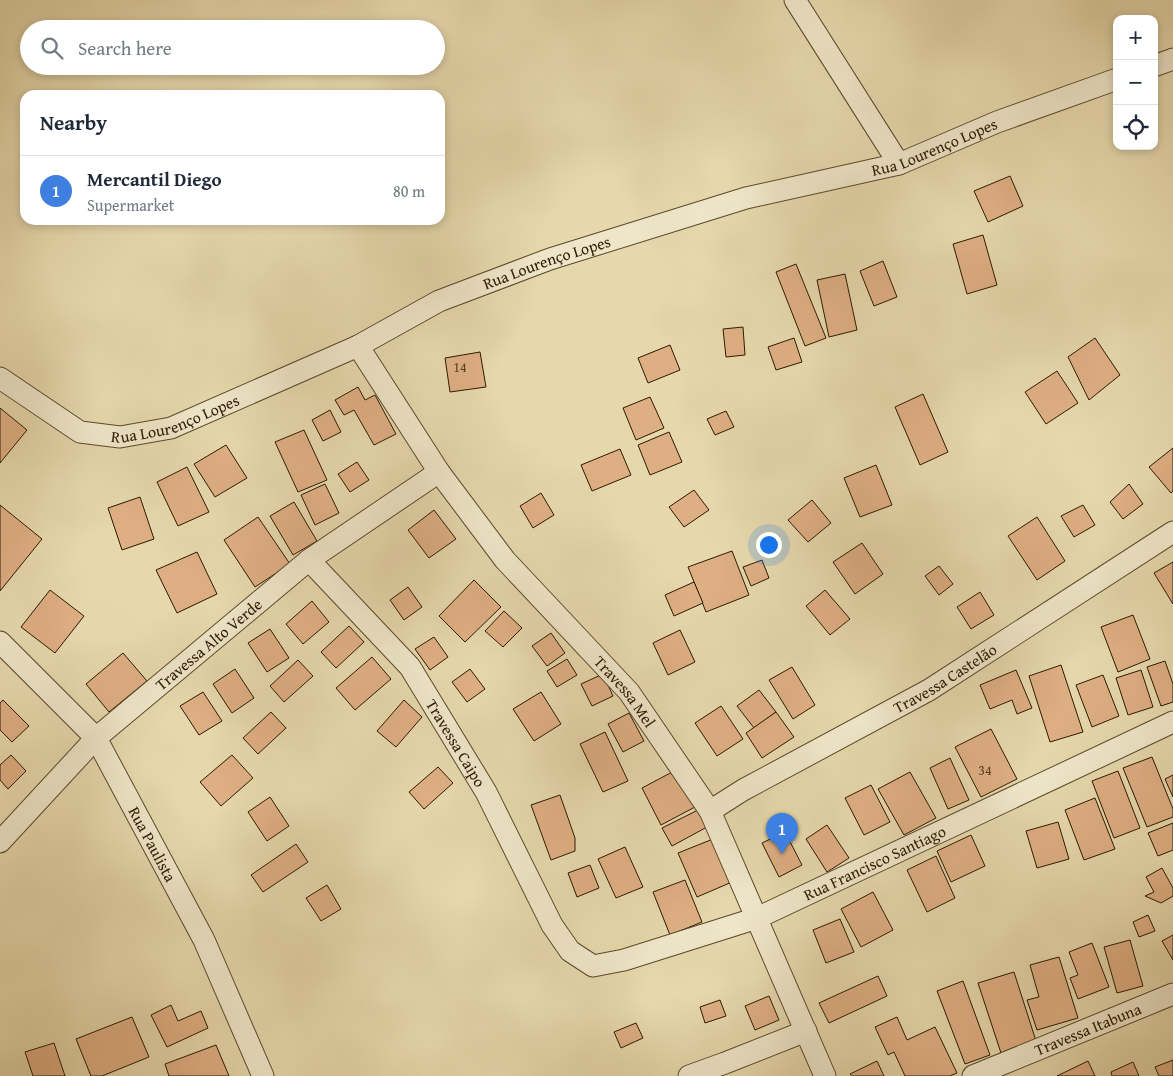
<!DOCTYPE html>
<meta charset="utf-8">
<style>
body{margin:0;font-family:"Gentium Book Plus",serif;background:#f2f2f3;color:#1f2937}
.controls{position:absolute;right:15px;top:15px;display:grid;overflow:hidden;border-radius:10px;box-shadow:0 2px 8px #0003}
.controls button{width:45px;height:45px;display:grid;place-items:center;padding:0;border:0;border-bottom:1px solid #e0e1e3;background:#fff;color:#1f2937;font:25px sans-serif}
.you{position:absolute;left:768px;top:544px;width:18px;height:18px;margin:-12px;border:4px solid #fff;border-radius:50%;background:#1a73e8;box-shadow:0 0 0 8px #1a73e833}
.badge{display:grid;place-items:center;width:32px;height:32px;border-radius:50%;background:#ea580c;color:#fff;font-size:16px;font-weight:700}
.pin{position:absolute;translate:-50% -41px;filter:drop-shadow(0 1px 2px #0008)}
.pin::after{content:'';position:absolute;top:26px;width:18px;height:15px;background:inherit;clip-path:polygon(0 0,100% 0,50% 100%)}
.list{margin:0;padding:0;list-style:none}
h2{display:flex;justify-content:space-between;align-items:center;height:65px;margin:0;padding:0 20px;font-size:21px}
h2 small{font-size:16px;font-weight:400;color:#747a83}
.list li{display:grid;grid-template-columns:32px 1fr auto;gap:15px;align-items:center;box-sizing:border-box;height:70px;padding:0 20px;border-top:1px solid #e0e1e3}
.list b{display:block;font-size:19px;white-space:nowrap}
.list p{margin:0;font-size:16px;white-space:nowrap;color:#747a83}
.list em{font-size:16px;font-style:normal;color:#747a83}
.icon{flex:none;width:28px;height:28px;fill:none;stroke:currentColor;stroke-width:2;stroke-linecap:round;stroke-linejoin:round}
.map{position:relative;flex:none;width:1173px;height:1076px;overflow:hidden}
.search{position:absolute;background:#fff;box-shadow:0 2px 8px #0003;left:20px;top:20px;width:425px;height:55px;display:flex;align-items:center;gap:12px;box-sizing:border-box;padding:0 18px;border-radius:28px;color:#747a83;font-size:19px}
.panel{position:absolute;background:#fff;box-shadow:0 2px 8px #0003;left:20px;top:90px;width:425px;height:135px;border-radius:15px}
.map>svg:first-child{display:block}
.building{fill:#deaf83;stroke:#2c1902}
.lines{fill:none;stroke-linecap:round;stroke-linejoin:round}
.street-casing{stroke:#5a492c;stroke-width:23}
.street{stroke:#efe6c9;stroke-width:21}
.labels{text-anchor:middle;stroke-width:4;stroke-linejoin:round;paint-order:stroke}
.number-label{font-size:14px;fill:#583e22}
.street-label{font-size:16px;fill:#2c1902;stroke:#efe6c9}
</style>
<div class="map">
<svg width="1173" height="1076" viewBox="0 0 1173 1076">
<rect width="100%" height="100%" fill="#e6d8ac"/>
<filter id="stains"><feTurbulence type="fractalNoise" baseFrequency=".004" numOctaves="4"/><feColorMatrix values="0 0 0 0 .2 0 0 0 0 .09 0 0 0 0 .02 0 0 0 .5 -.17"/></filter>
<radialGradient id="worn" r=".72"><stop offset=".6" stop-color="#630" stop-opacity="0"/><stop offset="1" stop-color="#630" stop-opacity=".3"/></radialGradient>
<!-- building -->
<g class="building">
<polygon points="1010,176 1023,206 988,222 974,191"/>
<polygon points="983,235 997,285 967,294 953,244"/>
<polygon points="883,261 897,297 874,306 860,271"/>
<polygon points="796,264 826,338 805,346 776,272"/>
<polygon points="845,274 857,330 829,337 817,280"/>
<polygon points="743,327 745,355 726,357 723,329"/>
<polygon points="794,338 802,362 776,370 768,347"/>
<polygon points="1095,338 1120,375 1089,400 1068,357"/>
<polygon points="670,345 680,370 648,383 638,358"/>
<polygon points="480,352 486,387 450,392 445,358"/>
<polygon points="1057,371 1078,403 1046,424 1025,392"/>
<polygon points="358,387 365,400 375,395 396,434 374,445 354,410 344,415 335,400"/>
<polygon points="923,394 948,452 920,465 895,407"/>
<polygon points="650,397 664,428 636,440 623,408"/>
<polygon points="0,408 27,430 0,463"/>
<polygon points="330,410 341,432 323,441 312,420"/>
<polygon points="726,411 734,427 715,435 707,419"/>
<polygon points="304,430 327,480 298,492 275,442"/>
<polygon points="669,432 682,462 650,475 638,445"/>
<polygon points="226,445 247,478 215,497 194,464"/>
<polygon points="1173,448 1173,491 1171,493 1149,467"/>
<polygon points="620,449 631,475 592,491 581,465"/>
<polygon points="357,462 369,480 350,492 338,474"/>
<polygon points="876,465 892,505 860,517 844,478"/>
<polygon points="187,467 209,512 178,526 157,482"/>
<polygon points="325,484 339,513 315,525 301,495"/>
<polygon points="1129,484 1143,504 1123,519 1110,502"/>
<polygon points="694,490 709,510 684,527 669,507"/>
<polygon points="541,493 554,515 533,528 520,506"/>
<polygon points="140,497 154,539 122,550 108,508"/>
<polygon points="812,500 831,523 808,542 788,520"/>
<polygon points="294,502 317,541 293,555 270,516"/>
<polygon points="0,505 42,539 0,591"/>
<polygon points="1083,505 1095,525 1074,537 1061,516"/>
<polygon points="434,510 456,539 429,558 408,530"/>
<polygon points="258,517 290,564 255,587 224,540"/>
<polygon points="1037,517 1065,561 1037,580 1008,536"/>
<polygon points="862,543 883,574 855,594 833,562"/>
<polygon points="732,551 749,595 706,612 688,567"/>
<polygon points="197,552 217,594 177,613 156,570"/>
<polygon points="762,560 769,578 751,586 743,567"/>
<polygon points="1173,562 1173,604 1154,573"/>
<polygon points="939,566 953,584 939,595 925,576"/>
<polygon points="474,580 501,607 465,642 439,616"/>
<polygon points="694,582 703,603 674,616 665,595"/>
<polygon points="408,587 422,607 404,620 390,600"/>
<polygon points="50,590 84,616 55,653 21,627"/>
<polygon points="825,590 850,619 830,635 806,606"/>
<polygon points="980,592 994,615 971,629 957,607"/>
<polygon points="312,601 329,622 303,644 286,624"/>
<polygon points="504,611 522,628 503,647 485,631"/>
<polygon points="1133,615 1150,659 1118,672 1101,627"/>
<polygon points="349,626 364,642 336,668 321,652"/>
<polygon points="270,629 289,658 267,672 248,643"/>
<polygon points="680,630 695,662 668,675 653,643"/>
<polygon points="551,633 565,653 547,666 532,646"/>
<polygon points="434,637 448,657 430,670 415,649"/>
<polygon points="123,653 147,681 109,712 86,684"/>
<polygon points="372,657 391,679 355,710 336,688"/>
<polygon points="567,659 577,675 557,687 547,671"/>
<polygon points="298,660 313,676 284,702 270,686"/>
<polygon points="1165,661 1173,684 1173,702 1161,706 1147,667"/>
<polygon points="1061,665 1083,732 1050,742 1029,676"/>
<polygon points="792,667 815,705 793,719 769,680"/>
<polygon points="235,669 254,698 232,713 213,684"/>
<polygon points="470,669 485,689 467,702 452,682"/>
<polygon points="1016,670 1032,708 1017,714 1012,700 990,709 980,685"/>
<polygon points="1141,670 1153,707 1128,715 1116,678"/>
<polygon points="603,674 613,696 592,706 581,684"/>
<polygon points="1103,675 1119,716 1092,727 1076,685"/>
<polygon points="759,690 776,712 754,728 737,706"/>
<polygon points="203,692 222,721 199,735 180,706"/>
<polygon points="541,692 561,724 534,741 513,709"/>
<polygon points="3,700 29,726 12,742 0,730 0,703"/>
<polygon points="404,700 422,717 396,747 377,731"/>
<polygon points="721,706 743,739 717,756 695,723"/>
<polygon points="271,712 286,728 258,754 243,738"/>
<polygon points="776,712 794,737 762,758 746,733"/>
<polygon points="629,713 644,741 623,752 608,724"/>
<polygon points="991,729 1017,779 981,797 955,747"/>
<polygon points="605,732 628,781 603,792 580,744"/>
<polygon points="11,755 26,771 8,789 0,780 0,765"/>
<polygon points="232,755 253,778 221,806 200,782"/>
<polygon points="1152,757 1173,809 1173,817 1147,827 1123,768"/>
<polygon points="950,758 969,800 948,809 930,768"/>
<polygon points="438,767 453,783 424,809 409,792"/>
<polygon points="676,770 695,807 661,825 642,788"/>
<polygon points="1118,771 1140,828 1114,838 1092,781"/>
<polygon points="910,772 936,818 904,835 878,789"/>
<polygon points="1173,775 1173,797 1165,779"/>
<polygon points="871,785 890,822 864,835 845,798"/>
<polygon points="560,795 575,838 575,851 551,860 531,805"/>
<polygon points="270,797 289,826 267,841 248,812"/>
<polygon points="1095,798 1115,849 1084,860 1065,810"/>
<polygon points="698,810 707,827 672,846 662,828"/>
<polygon points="1058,822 1069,859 1037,868 1026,831"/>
<polygon points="1173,823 1173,850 1158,856 1148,833"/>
<polygon points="827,825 849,858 827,872 806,839"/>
<polygon points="785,832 802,865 779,877 762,843"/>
<polygon points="971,835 985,866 951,882 937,851"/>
<polygon points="713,839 732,882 697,897 678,853"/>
<polygon points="296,844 308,862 263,892 251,875"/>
<polygon points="625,847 643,887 616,898 598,859"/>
<polygon points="936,856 955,898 927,912 907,870"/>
<polygon points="590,865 599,888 577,897 568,873"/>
<polygon points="1162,868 1173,888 1173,896 1161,903 1145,896 1154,892 1146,877"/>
<polygon points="685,880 702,922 670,935 653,892"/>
<polygon points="327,885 341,909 321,921 306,898"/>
<polygon points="873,892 893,930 861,947 841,909"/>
<polygon points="1148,915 1155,931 1139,937 1133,922"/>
<polygon points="840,919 854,952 826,963 813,930"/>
<polygon points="1173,935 1173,960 1162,941"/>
<polygon points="1130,940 1143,986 1117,993 1104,947"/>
<polygon points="1092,943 1109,987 1078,999 1070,978 1078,975 1069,952"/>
<polygon points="1059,957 1078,1018 1037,1030 1027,1000 1039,997 1030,965"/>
<polygon points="1014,972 1036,1041 1001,1053 978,983"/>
<polygon points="878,976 887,996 829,1023 819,1003"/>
<polygon points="963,981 990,1055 965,1064 937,991"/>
<polygon points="769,996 779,1020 755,1030 745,1006"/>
<polygon points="720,1000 726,1016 705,1023 700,1007"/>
<polygon points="171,1005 178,1021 201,1011 208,1028 167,1047 151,1015"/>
<polygon points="132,1017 149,1057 102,1076 91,1076 76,1039"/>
<polygon points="897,1017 907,1040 935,1027 957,1073 950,1076 905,1076 894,1052 888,1055 875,1027"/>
<polygon points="636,1023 643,1038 621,1048 614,1032"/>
<polygon points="54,1043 65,1076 33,1076 25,1052"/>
<polygon points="216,1045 229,1076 169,1076 165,1064"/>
<polygon points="1173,1060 1173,1076 1159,1076 1155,1067"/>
<polygon points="877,1061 884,1076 852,1076 850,1074"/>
<polygon points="1088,1061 1095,1076 1057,1076"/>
<polygon points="1133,1062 1139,1076 1112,1076 1111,1072"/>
</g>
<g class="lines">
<!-- street casing -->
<g class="street-casing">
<g id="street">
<polyline points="795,0 899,164"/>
<polyline points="1154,66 1173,59"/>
<path id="s1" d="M 358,346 L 439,472 L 505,560 L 629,692 L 710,811 L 825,1076"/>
<path id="s2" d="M 0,378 L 80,432 L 120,437 L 171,428 L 358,346 L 439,301 L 550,259 L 746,198 L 899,164 L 997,122 L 1117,79"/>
<path id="s3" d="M 309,560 L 410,667 L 486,792 L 552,925 L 570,951 L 593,966 L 624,960 L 757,918 L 1173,722"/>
<path id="s4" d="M 0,642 L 96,738 L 204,940 L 263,1076"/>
<path id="s5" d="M 710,811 L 743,790 L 929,690 L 1173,532"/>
<path id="s6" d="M 0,842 L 96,738 L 309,560 L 439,472"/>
<polyline points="689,1076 725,1063 806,1031"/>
<path id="s7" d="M 973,1076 L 1173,994"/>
</g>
</g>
<!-- street -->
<use href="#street" class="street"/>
</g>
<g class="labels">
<!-- number labels -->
<g class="number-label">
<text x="460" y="372">14</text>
<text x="985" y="775">34</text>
</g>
<!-- street labels -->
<g class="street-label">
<text dy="6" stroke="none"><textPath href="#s2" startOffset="1005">Rua Lourenço Lopes</textPath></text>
<text dy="6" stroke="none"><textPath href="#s2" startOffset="600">Rua Lourenço Lopes</textPath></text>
<text dy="6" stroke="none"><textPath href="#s2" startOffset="195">Rua Lourenço Lopes</textPath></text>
<text dy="6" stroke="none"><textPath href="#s6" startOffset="288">Travessa Alto Verde</textPath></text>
<text dy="6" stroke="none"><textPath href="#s5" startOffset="270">Travessa Castelão</textPath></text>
<text dy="6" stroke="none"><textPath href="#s1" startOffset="438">Travessa Mel</textPath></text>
<text dy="6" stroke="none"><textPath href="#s3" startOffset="236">Travessa Caipo</textPath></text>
<text dy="6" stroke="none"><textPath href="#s4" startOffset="256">Rua Paulista</textPath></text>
<text dy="6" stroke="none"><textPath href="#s3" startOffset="802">Rua Francisco Santiago</textPath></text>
<text dy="6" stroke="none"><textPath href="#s7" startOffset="124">Travessa Itabuna</textPath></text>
</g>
</g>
<rect width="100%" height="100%" filter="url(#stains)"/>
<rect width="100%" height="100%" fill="url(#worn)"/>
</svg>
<div class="controls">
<button>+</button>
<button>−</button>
<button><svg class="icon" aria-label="locate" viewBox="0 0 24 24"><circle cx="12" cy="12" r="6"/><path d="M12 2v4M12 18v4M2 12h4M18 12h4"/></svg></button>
</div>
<div class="you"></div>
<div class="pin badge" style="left:782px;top:854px;background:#3f7fe0">1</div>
<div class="search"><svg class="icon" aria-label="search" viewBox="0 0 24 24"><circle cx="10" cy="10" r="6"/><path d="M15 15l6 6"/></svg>Search here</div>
<section class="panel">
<h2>Nearby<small></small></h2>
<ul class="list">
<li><span class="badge" style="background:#3f7fe0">1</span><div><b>Mercantil Diego</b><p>Supermarket</p></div><em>80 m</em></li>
</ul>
</section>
</div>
